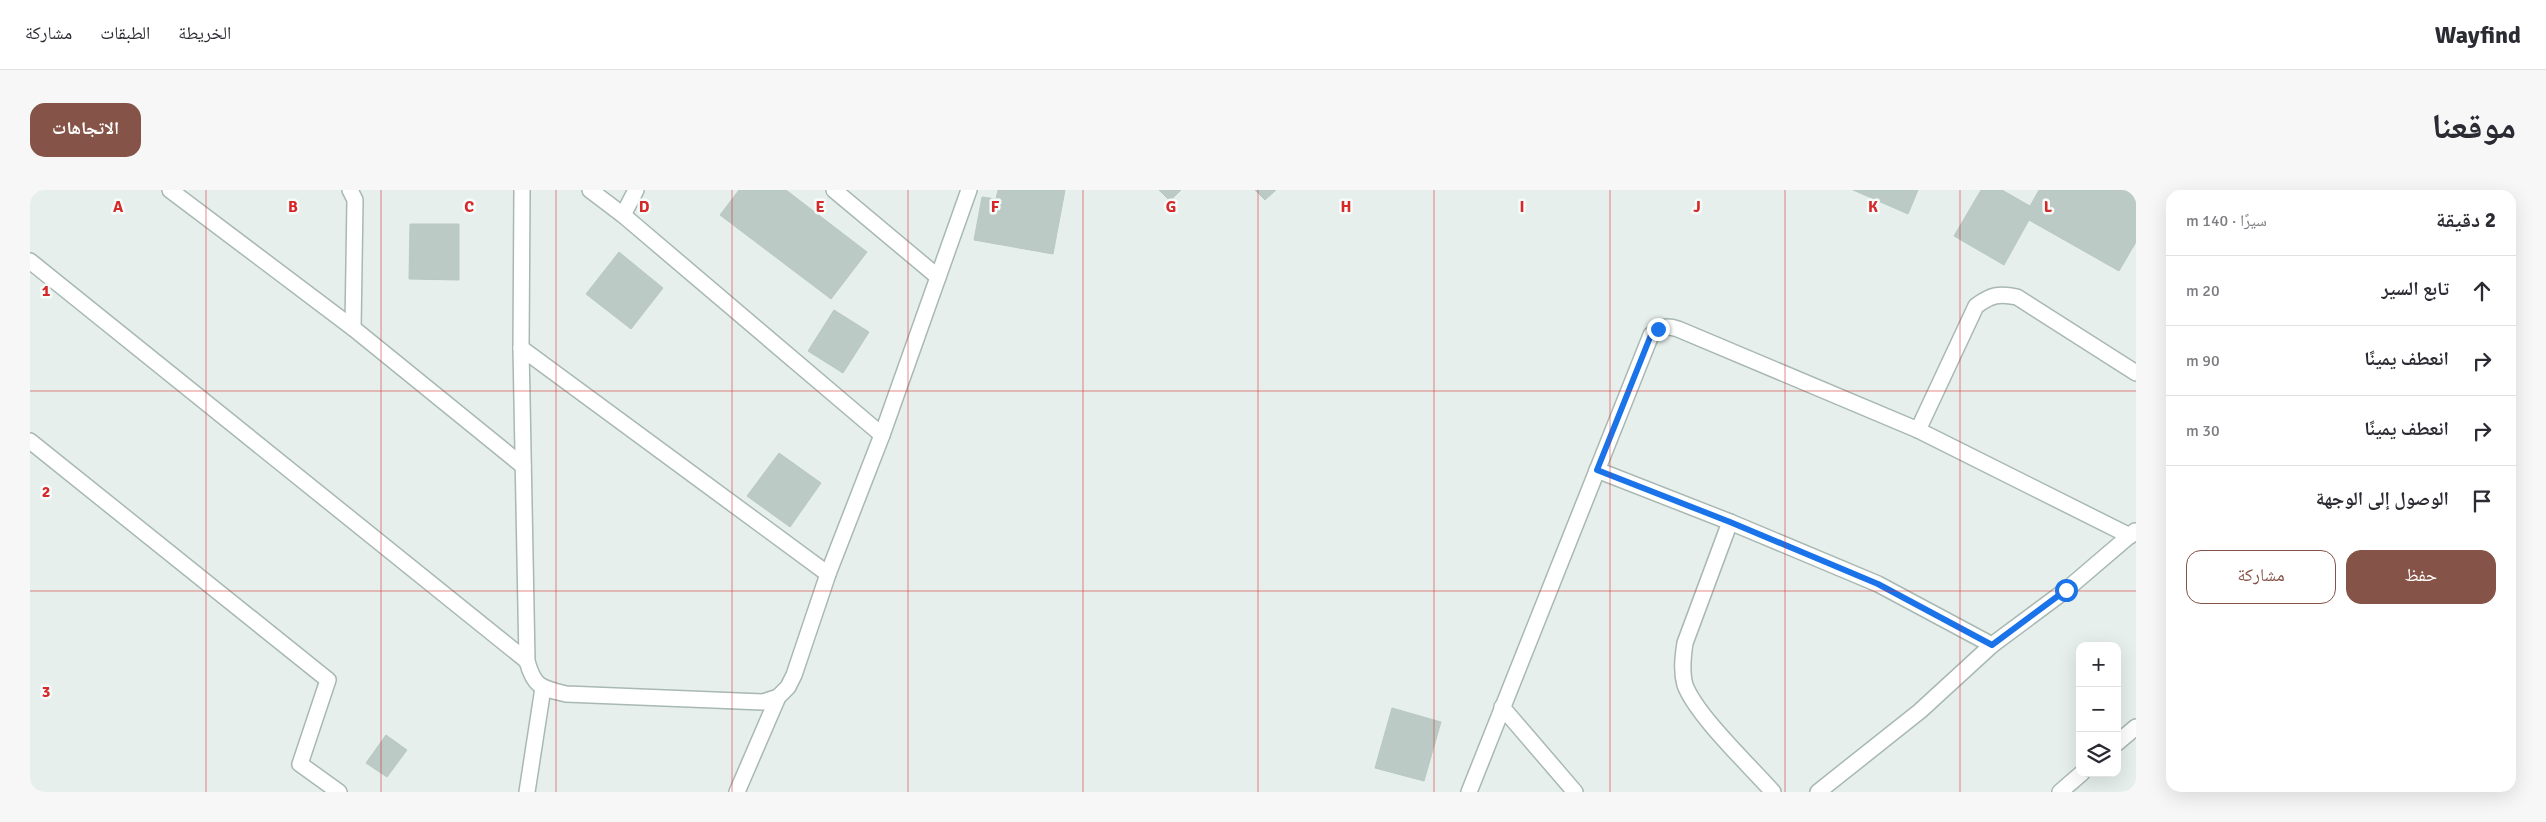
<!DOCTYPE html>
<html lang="ar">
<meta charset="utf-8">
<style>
body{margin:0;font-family:Signika,"Noto Naskh Arabic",sans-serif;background:#f7f7f7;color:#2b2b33;direction:rtl}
.controls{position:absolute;right:15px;bottom:15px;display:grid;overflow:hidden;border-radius:10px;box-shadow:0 5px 20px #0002}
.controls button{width:45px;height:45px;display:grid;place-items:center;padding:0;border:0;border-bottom:1px solid #e1e1e2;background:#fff;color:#2b2b33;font:25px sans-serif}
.stop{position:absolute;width:15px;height:15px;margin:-11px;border:4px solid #1a73e8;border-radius:50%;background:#fff}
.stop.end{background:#1a73e8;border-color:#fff;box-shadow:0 1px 5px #0008}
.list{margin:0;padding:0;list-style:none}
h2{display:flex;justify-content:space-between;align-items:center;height:65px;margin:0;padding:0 20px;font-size:21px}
h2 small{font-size:16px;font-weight:400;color:#7c7c81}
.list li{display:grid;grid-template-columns:32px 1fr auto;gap:15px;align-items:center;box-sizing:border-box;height:70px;padding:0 20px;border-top:1px solid #e1e1e2}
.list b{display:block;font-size:19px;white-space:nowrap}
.list em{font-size:16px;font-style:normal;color:#7c7c81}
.actions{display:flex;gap:10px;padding:15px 20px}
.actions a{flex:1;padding:11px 0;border:1px solid #855347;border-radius:15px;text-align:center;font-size:18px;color:#855347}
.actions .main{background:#855347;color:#fff}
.icon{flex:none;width:28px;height:28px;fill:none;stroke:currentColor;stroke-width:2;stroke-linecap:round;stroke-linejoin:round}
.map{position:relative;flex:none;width:2106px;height:602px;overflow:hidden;direction:ltr;border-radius:15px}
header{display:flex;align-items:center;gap:30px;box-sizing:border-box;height:70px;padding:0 25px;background:#fff;border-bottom:1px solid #e1e1e2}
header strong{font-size:24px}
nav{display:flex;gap:28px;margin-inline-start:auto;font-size:18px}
.intro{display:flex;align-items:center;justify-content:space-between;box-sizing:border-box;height:120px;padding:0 30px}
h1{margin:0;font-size:35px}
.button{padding:12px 22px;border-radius:15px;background:#855347;color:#fff;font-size:18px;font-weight:700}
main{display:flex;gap:30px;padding:0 30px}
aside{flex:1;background:#fff;border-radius:15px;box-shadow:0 5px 20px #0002}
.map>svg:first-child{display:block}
.building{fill:#bbcac4;stroke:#b8c9c2}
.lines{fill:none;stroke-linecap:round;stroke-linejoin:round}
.minor-casing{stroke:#a8b8b2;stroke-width:18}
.minor{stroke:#fff;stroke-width:15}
.route{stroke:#1a73e8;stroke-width:6}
.grid{fill:none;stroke:#d62828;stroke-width:1;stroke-opacity:0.55}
.grid-label{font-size:16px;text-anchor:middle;font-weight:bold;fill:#d62828;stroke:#f7fbf9;stroke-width:5;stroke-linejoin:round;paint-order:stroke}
</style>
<header>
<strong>Wayfind</strong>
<nav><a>الخريطة</a><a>الطبقات</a><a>مشاركة</a></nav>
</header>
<div class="intro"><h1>موقعنا</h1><a class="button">الاتجاهات</a></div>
<main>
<aside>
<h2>2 دقيقة<small>سيرًا · 140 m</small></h2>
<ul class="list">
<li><svg class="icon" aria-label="ahead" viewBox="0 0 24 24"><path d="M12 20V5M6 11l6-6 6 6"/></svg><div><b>تابع السير</b></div><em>20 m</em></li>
<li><svg class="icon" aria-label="right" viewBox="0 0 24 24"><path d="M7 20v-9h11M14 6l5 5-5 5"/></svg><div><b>انعطف يمينًا</b></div><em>90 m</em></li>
<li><svg class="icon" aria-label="right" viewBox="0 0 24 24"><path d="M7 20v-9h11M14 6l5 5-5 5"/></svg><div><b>انعطف يمينًا</b></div><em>30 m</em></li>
<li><svg class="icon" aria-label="arrive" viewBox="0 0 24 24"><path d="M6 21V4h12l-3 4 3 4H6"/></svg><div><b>الوصول إلى الوجهة</b></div></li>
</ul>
<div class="actions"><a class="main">حفظ</a><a>مشاركة</a></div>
</aside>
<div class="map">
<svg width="2106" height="602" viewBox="0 0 2106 602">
<rect width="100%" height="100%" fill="#e6efeb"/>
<!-- building -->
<g class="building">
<polygon points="709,0 756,0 837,62 801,109 690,25"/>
<polygon points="968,0 1035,0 1023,64 944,50 952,7 966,9"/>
<polygon points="1129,0 1151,0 1140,11"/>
<polygon points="1225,0 1246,0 1235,10"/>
<polygon points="1823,0 1888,0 1878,24"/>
<polygon points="1951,0 1972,0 2000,16 2009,0 2097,0 2106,5 2106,52 2089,81 1999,30 1974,75 1924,46"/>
<polygon points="380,34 429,34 429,90 379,89"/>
<polygon points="589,62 633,98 601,139 556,104"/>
<polygon points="804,120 839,142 813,183 778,161"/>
<polygon points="749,263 791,293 760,337 717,306"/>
<polygon points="1362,518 1411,532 1394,591 1345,578"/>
<polygon points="356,545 377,560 357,587 336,573"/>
</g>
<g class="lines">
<!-- minor casing -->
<g class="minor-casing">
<g id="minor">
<polyline points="140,0 323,138 493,276"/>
<polyline points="320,0 325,10 323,138"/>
<path d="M 492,0 L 491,158 L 497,471 C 504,497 511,498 536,504 L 733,512 L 748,507"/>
<polyline points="560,0 593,25 852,245"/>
<polyline points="804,0 908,87"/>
<polyline points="593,25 606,0"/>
<polyline points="0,71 497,471"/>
<polyline points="491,158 798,384"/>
<path d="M 1888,240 L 1946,116 C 1961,105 1969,103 1987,107 L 2106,183"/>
<polyline points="0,251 298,490 270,574 309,602"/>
<polyline points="1567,280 1700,332"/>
<polyline points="1472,517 1545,602"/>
<polyline points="2087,553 2106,537"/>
<polyline points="497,602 513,498"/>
<polyline points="707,602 748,507 758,497 764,485 798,384 852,245 939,0"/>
<path d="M 1439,602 L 1621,145 C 1630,137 1636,135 1648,139 L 1888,240 L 2100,346"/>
<path d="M 1743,602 C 1720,576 1666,525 1655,495 C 1651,481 1653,466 1655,453 L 1700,332 L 1848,394 L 1962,455"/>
<polyline points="1788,602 1890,521 1962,455 2036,400 2105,341"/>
<polyline points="2030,602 2052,583"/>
</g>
</g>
<!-- minor -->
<use href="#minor" class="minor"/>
</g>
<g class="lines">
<!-- route -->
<polyline class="route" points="1628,139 1621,145 1567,280 1700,332 1848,394 1962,455 2036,400"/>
</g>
<!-- grid -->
<path class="grid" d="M 176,0 L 176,602M 351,0 L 351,602M 526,0 L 526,602M 702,0 L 702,602M 878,0 L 878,602M 1053,0 L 1053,602M 1228,0 L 1228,602M 1404,0 L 1404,602M 1580,0 L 1580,602M 1755,0 L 1755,602M 1930,0 L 1930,602M 0,201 L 2106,201M 0,401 L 2106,401"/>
<g class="grid-label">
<text x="88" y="22">A</text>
<text x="263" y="22">B</text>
<text x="439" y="22">C</text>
<text x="614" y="22">D</text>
<text x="790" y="22">E</text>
<text x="965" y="22">F</text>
<text x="1141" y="22">G</text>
<text x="1316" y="22">H</text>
<text x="1492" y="22">I</text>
<text x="1667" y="22">J</text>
<text x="1843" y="22">K</text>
<text x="2018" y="22">L</text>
<text x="16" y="106">1</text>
<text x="16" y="307">2</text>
<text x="16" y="507">3</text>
</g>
</svg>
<div class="controls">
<button>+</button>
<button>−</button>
<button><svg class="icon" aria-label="layers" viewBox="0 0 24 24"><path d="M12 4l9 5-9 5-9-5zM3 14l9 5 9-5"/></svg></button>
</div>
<div class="stop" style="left:2036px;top:400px"></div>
<div class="stop end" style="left:1628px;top:139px"></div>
</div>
</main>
